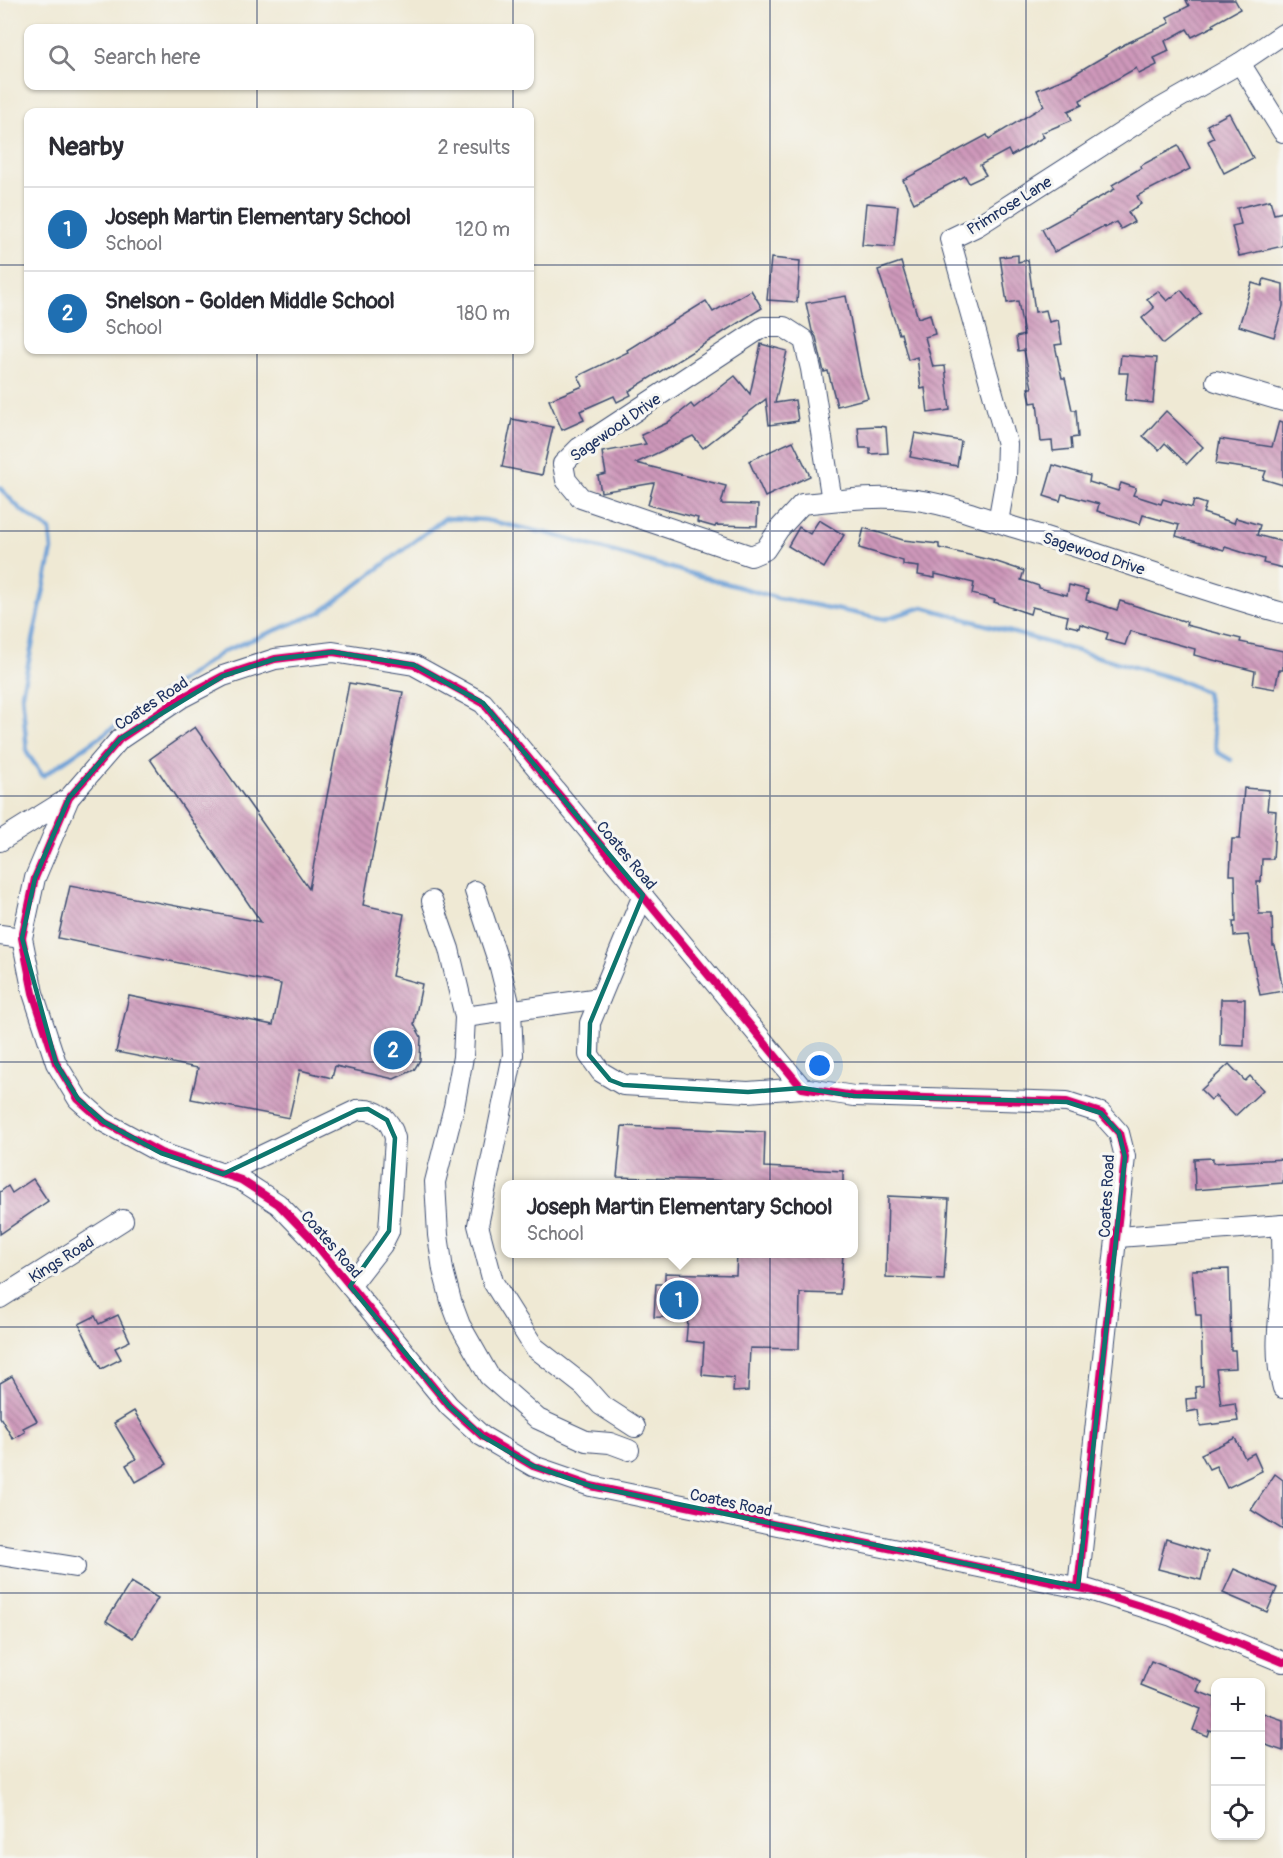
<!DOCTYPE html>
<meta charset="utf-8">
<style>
body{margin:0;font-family:Pangolin,sans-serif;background:#f2f2f3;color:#2b2b33}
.controls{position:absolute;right:18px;bottom:18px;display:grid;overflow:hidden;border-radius:12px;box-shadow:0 2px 4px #0004}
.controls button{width:54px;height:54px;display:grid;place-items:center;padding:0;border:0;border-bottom:2px solid #e1e1e2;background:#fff;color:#2b2b33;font:30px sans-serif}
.you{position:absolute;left:820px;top:1066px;width:21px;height:21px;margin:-15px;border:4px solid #fff;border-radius:50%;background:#1a73e8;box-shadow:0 0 0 9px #1a73e833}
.badge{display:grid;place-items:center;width:39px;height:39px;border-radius:50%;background:#1f6fb2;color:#fff;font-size:20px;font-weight:700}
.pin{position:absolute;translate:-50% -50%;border:3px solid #fff;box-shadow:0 2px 6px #0006}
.popup{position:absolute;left:501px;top:1180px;width:357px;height:78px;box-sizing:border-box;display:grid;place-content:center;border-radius:12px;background:#fff;filter:drop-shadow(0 2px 4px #0005);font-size:20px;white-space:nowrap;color:#7c7c81}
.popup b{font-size:22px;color:#2b2b33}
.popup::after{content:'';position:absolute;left:50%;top:100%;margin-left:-12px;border:12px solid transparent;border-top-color:#fff}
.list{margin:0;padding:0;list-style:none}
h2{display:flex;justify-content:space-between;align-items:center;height:78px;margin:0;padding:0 24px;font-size:26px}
h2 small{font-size:20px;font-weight:400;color:#7c7c81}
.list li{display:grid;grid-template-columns:39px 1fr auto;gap:18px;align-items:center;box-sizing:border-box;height:84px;padding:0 24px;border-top:2px solid #e1e1e2}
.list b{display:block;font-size:22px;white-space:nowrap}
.list p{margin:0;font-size:20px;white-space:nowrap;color:#7c7c81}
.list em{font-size:20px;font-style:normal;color:#7c7c81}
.icon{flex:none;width:33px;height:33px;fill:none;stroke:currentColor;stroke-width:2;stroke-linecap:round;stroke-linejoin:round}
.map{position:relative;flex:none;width:1283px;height:1858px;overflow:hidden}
.search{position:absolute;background:#fff;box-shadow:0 2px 4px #0004;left:24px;top:24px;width:510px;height:66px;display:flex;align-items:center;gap:15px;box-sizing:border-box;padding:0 21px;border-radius:12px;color:#7c7c81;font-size:22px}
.panel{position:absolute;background:#fff;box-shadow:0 2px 4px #0004;left:24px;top:108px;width:510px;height:246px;border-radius:12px}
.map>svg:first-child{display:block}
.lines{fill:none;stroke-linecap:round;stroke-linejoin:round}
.stream{stroke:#6a9fd6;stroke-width:4.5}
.building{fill:url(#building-back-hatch)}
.minor-casing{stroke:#3b4b70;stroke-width:22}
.minor{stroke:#fff;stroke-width:20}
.cycleway-casing{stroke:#f6f6f2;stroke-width:11}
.cycleway{stroke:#d6006c;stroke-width:8}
.marked{fill:none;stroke:#0f766e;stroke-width:4.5;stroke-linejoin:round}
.grid{fill:none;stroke:#1b2f5e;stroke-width:1.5;stroke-opacity:0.55}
.labels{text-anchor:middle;stroke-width:6;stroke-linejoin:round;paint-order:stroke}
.street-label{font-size:16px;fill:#1b2f5e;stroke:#f6f6f2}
</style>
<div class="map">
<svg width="1283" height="1858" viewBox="0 0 1283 1858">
<defs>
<pattern id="building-back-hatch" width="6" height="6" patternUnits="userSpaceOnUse" patternTransform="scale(1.5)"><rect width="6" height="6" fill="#ce98ba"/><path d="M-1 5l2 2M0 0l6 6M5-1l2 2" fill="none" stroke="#a67c9a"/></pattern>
</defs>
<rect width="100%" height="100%" fill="#f6f6f2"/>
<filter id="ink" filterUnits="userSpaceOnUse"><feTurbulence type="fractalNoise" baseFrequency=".0167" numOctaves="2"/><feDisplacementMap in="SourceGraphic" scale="12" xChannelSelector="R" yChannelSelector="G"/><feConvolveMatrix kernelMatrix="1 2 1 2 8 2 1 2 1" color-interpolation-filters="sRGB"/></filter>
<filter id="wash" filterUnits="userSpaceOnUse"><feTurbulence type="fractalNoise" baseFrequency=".008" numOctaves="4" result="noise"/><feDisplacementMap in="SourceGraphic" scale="24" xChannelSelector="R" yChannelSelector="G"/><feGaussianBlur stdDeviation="1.35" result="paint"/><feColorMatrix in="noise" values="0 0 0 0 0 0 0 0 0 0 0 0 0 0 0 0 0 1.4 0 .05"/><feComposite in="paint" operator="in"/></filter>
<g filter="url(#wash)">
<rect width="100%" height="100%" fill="#efe9d4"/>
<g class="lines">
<!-- stream -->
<polyline class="stream" points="0,488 21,510 50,530 52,550 22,693 27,753 43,776 224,651 321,612 445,518 485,520 546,533 778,598 885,619 923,607 1179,680 1206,692 1217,752 1231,760"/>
</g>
<g id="blocks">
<!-- building -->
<g class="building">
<polygon points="1186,0 1235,0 1240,9 1213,24 1214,26 1192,37 1187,29 1165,41 1169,51 1154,58 1157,65 1139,74 1136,68 1080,100 1082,105 1068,111 1072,120 1041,133 1044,137 1011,156 1008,150 980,165 986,175 969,183 965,176 914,203 903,180 987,135 989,139 1044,106 1037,90 1071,76 1125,44 1170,23 1167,17 1189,6"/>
<polygon points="1229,113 1253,158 1224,173 1208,141 1214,138 1207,125"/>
<polygon points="1178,146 1190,169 1137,196 1141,204 1128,212 1134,222 1121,229 1116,222 1105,228 1104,226 1054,252 1042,229 1115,189 1112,185 1141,168 1140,166"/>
<polygon points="1270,200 1274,214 1283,212 1283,246 1239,256 1232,226 1241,224 1237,208"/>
<polygon points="866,203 898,206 894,247 862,245"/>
<polygon points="1018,255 1018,262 1028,260 1035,312 1046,310 1049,322 1058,320 1062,344 1055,345 1062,378 1065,378 1072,410 1076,410 1078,437 1071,438 1072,449 1053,451 1052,441 1041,442 1037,402 1031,403 1028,388 1032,388 1024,350 1018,351 1016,337 1024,335 1018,301 1007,303 1000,257"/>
<polygon points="771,258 800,261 797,302 767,300"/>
<polygon points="901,262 918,318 930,314 935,334 925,337 933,367 945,366 950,410 928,413 925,388 921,389 917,357 908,360 901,333 899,334 878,270"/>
<polygon points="1264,279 1283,284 1283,306 1274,337 1239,326 1252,283 1262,286"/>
<polygon points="751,290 762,308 629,391 631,395 617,402 614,396 580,411 584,420 562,430 549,400 583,386 578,376 628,352 627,350 706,301 713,312"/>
<polygon points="1181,290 1201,314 1163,344 1142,318 1154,308 1147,299 1158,291 1167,301"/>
<polygon points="846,296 861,375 868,398 837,406 828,371 824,372 816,337 812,331 806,303"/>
<polygon points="761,344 787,351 775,403 795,400 798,421 769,425 766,399 703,448 693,436 636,463 726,486 721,504 758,505 757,526 716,525 715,527 697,522 698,518 648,505 654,483 601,492 598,476 606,474 602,452 646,444 641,435 667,423 691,404 694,408 735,376 750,394"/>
<polygon points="1121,355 1157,358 1153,403 1125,400 1128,373 1119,373"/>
<polygon points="1166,411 1203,447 1187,464 1165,443 1159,450 1143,436"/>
<polygon points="512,419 553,427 542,475 502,467"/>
<polygon points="1279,421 1283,422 1283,485 1263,479 1266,471 1216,464 1220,439 1272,447"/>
<polygon points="878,426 886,427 888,453 870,454 870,448 860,448 858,427"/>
<polygon points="915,433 961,441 957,466 910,457"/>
<polygon points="793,441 810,476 765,497 749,461"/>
<polygon points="1053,465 1090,476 1089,482 1118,491 1121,483 1136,488 1133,495 1161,504 1163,499 1192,508 1194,500 1206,504 1203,513 1234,523 1236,518 1260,525 1257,535 1283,542 1283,568 1263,563 1264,559 1225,547 1224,550 1176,536 1179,525 1143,515 1140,524 1097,511 1099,504 1062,494 1060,501 1044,496"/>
<polygon points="819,520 844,535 824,568 788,546 799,527 810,534"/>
<polygon points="864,528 903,540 939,544 939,548 994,561 1024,571 1021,580 1039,586 1039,588 1067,595 1069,585 1088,590 1086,600 1117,610 1120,601 1187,622 1186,625 1241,639 1240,642 1283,651 1283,670 1279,670 1275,689 1253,685 1255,671 1194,655 1195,649 1130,631 1125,645 1106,640 1108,633 1080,624 1079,628 1066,625 1068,616 1032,607 1030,614 994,602 995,600 972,594 974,583 935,574 935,578 918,575 919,567 903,565 903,561 859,548"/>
<polygon points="349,683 403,692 363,905 404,914 392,976 422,984 414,1024 421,1037 420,1060 414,1070 394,1079 335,1066 332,1078 300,1070 289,1118 191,1099 198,1068 116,1052 129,996 273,1025 281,984 58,938 70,886 261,922 150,759 195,727 309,889"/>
<polygon points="1244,788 1269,790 1267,810 1276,811 1273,859 1262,859 1261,882 1257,882 1259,914 1272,914 1273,946 1275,946 1283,991 1260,995 1248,935 1234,936 1233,922 1236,922 1235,875 1230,875 1232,839 1240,839"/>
<polygon points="1221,999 1245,999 1244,1046 1220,1045"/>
<polygon points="1229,1064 1245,1081 1250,1076 1263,1090 1235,1116 1215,1096 1211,1100 1201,1090"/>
<polygon points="622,1126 765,1132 764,1167 843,1171 843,1185 732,1185 732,1181 617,1177"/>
<polygon points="1213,1158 1213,1163 1283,1159 1283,1183 1195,1190 1194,1159"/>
<polygon points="33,1179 48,1201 0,1234 0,1192 8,1186 12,1193"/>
<polygon points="888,1196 949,1199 944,1280 886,1277"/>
<polygon points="737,1254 843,1254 840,1294 800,1293 799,1349 750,1348 748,1391 733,1392 734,1378 702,1375 704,1343 686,1341 688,1318 654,1317 656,1284 665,1284 665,1273 736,1275"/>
<polygon points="1229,1269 1231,1350 1235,1350 1236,1368 1216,1369 1221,1405 1235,1403 1238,1421 1200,1426 1198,1410 1187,1412 1186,1399 1196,1398 1195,1387 1203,1386 1201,1315 1196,1315 1192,1270"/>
<polygon points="118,1315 130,1341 115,1348 121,1359 101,1369 79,1324 95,1316 99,1324"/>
<polygon points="12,1376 37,1421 23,1428 25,1432 13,1439 0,1417 0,1383"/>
<polygon points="134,1411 167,1464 136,1482 126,1465 136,1459 114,1423"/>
<polygon points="1235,1438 1245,1458 1254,1453 1262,1471 1227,1488 1216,1466 1209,1469 1201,1454"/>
<polygon points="1275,1474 1283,1480 1283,1530 1251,1510"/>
<polygon points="1166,1539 1208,1552 1201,1580 1158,1569"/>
<polygon points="1234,1569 1277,1588 1267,1612 1223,1593"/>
<polygon points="131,1582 158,1598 133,1638 106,1621"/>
<polygon points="1151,1661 1201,1681 1197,1691 1215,1698 1215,1732 1209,1730 1207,1736 1193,1730 1201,1709 1141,1685"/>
<polygon points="1260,1712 1283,1720 1283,1751 1260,1743"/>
</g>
</g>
</g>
<g filter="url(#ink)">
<use href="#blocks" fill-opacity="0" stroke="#3b4b70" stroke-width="1.5"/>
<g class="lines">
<!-- minor casing -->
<g class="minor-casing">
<g id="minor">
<polyline points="1240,63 1283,132"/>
<polyline points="1216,381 1283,401"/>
<path d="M 832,501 L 811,369 L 804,340 L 784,327 L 763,327 L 579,448 L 563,464 L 566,480 L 581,498 L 751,556 L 765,550 L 779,529 L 802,504 C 835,501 874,495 907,499 C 942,502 979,516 1013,527 C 1104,554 1192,588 1283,613"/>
<polyline points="998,522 1006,477 1007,444 950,239 977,226 1154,112 1240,63 1283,34"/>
<polyline points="0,841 69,798"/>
<polyline points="475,891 500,967 511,1011 513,1055 478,1225 493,1282 534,1347 584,1386 601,1405 635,1427"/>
<polyline points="643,895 590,1023 589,1055 601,1072 623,1085 748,1092 802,1088"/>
<polyline points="432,901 449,949 465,1017 463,1057 454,1107 435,1182 438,1235 443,1270 451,1301 460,1325 489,1376 538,1419 586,1441 610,1443 629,1450"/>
<polyline points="0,935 22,938"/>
<polyline points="465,1017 600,998"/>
<path d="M 223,1174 L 357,1110 C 377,1108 390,1118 395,1138 L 389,1231 L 382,1245 L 350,1286"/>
<path d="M 1282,1225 C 1282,1245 1283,1266 1282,1286 C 1279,1320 1273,1354 1283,1388"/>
<polyline points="1118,1237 1283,1225"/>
<polyline points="0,1298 123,1220"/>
<polyline points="0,1555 75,1567"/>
<polyline points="1078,1587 1125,1157 1119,1133 1101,1113 1067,1102 854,1096 802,1088 483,703 414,665 333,652 275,659 223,676 181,698 120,739 69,798 35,878 22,938 33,993 56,1063 78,1099 104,1122 161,1153 241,1180 278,1204 309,1236 449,1406 482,1436 533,1466 591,1486 1089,1590 1172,1616 1283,1662"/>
</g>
</g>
<!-- minor -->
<use href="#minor" class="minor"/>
<!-- cycleway casing -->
<g class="cycleway-casing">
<polyline id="cycleway" points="1078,1587 1125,1157 1119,1133 1101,1113 1067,1102 854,1096 802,1088 483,703 414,665 333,652 275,659 223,676 181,698 120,739 69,798 35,878 22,938 33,993 56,1063 78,1099 104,1122 161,1153 241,1180 278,1204 309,1236 449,1406 482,1436 533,1466 591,1486 1089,1590 1172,1616 1283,1662"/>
</g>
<!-- cycleway -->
<use href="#cycleway" class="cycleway"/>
</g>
</g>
<!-- marked area -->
<path class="marked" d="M 333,652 L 414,665 L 483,703 L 643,895 L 590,1023 L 589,1055 L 610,1080 L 623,1085 L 748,1092 L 802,1088 L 854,1096 L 1067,1102 L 1101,1113 L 1119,1133 L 1125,1157 L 1078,1587 L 591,1486 L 533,1466 L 482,1436 L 449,1406 L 350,1286 L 389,1231 L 395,1138 L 387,1120 L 368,1109 L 357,1110 L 223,1174 L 161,1153 L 104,1122 L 78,1099 L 56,1063 L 22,938 L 35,878 L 69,798 L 120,739 L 223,676 L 275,659 Z"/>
<!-- grid -->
<path class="grid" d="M 257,0 L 257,28M 513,0 L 513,28M 770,0 L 770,1858M 1026,0 L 1026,1858M 257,86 L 257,112M 513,86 L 513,112M 0,265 L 28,265M 530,265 L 1283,265M 257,350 L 257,1858M 513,350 L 513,1858M 0,531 L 1283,531M 0,796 L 1283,796M 0,1062 L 1283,1062M 0,1327 L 1283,1327M 0,1593 L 1283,1593"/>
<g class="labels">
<!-- street labels -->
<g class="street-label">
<text transform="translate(1009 205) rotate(-32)" y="6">Primrose Lane</text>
<text transform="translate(615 427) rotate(-35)" y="6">Sagewood Drive</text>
<text transform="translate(1094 553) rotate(18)" y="6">Sagewood Drive</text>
<text transform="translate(151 703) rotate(-33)" y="6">Coates Road</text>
<text transform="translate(627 855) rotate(50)" y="6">Coates Road</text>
<text transform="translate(1106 1196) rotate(-87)" y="6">Coates Road</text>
<text transform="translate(332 1244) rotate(49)" y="6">Coates Road</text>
<text transform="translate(61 1259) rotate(-32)" y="6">Kings Road</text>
<text transform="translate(731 1502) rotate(12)" y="6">Coates Road</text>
</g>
</g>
</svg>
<div class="controls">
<button>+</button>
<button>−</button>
<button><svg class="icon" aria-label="locate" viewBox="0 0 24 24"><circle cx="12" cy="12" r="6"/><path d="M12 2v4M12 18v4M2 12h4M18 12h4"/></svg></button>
</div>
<div class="you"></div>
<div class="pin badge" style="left:679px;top:1300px">1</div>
<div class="popup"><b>Joseph Martin Elementary School</b>School</div>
<div class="pin badge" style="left:393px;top:1050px">2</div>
<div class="search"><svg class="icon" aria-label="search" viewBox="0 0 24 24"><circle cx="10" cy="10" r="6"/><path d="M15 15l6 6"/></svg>Search here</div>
<section class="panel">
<h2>Nearby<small>2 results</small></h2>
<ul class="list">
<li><span class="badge">1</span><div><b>Joseph Martin Elementary School</b><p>School</p></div><em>120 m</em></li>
<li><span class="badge">2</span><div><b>Snelson - Golden Middle School</b><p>School</p></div><em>180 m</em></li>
</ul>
</section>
</div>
